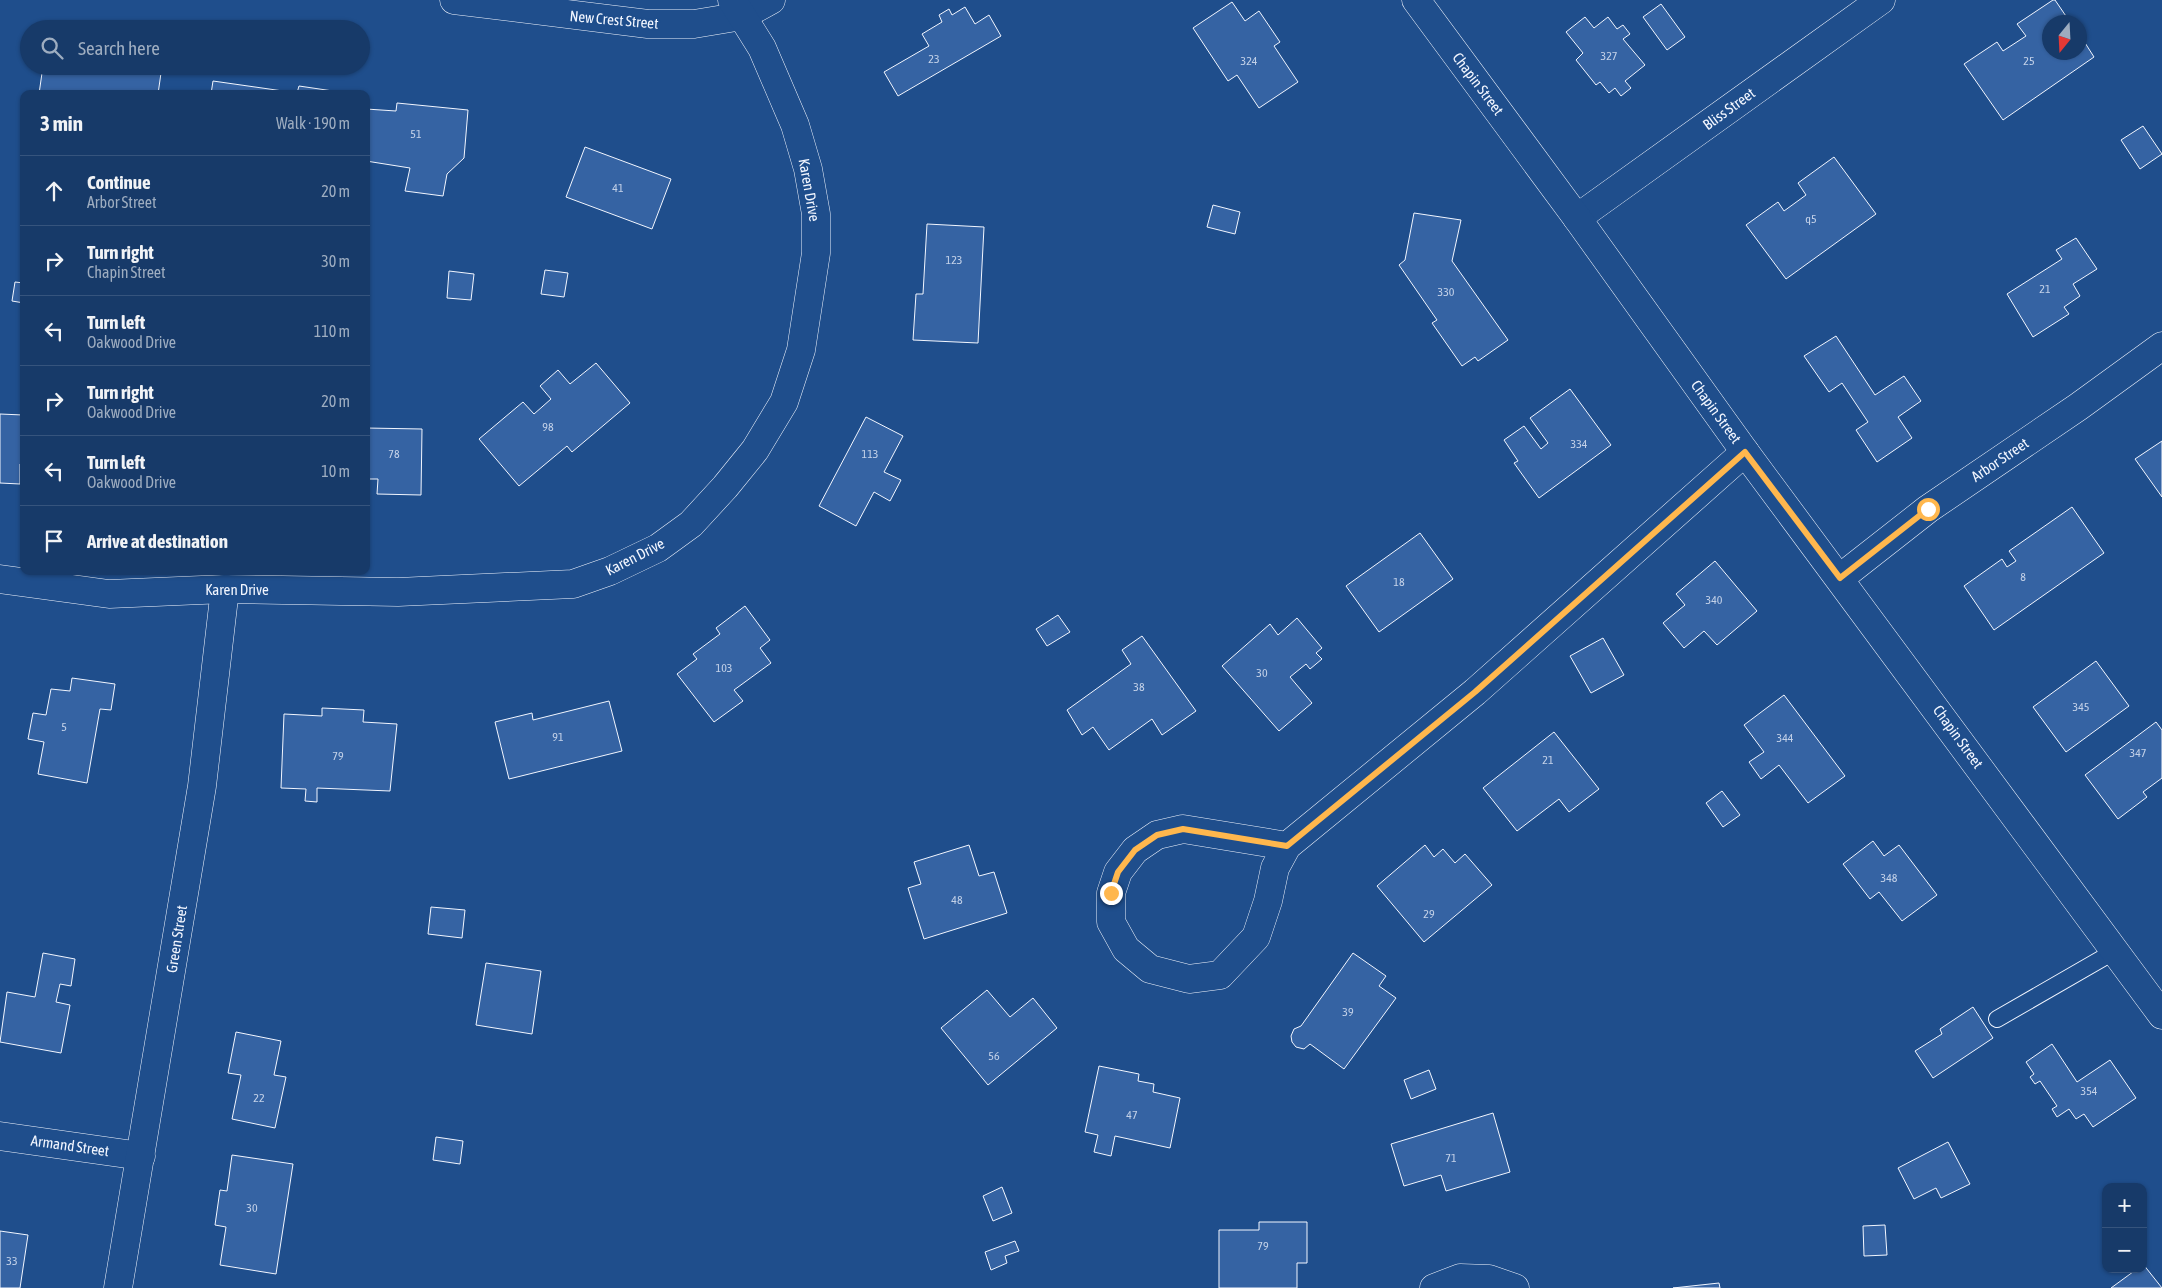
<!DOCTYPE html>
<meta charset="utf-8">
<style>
body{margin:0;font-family:"Asap Condensed",sans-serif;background:#20416f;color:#f1f3f6}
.controls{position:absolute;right:15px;bottom:15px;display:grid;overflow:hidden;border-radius:10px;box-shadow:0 1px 4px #0004}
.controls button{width:45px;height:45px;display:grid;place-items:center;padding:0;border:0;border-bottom:1px solid #36547d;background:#173a69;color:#f1f3f6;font:25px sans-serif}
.compass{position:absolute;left:2042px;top:15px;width:45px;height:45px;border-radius:50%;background:#173a69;box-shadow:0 1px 4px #0004;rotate:198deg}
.stop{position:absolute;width:15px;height:15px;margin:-11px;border:4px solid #ffb74d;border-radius:50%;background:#fff}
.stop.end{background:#ffb74d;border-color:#fff;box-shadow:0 1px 5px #0008}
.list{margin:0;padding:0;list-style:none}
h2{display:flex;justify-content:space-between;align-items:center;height:65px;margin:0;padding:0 20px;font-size:21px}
h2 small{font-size:16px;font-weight:400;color:#9eadc0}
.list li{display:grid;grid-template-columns:32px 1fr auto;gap:15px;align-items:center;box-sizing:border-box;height:70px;padding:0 20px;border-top:1px solid #36547d}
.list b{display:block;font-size:19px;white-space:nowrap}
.list p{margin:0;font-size:16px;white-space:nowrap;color:#9eadc0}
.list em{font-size:16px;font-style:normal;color:#9eadc0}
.icon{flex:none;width:28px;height:28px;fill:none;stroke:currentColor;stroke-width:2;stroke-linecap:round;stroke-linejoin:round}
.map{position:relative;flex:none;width:2162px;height:1288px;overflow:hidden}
.search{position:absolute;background:#173a69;box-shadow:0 1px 4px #0004;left:20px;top:20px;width:350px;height:55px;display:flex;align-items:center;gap:12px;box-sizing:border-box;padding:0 18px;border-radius:28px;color:#9eadc0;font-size:19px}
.panel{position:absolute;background:#173a69;box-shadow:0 1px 4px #0004;left:20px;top:90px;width:350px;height:485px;border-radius:10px}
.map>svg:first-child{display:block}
.building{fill:#3563a3;stroke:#f2f6ff}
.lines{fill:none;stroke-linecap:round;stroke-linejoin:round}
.lane-casing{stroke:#f2f6ff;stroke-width:18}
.street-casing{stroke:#f2f6ff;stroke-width:29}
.secondary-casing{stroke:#f2f6ff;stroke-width:29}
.lane{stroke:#1f4e8c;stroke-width:16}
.street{stroke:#1f4e8c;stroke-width:28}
.secondary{stroke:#1f4e8c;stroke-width:28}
.route{stroke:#ffb74d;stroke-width:6}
.labels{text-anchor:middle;stroke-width:4;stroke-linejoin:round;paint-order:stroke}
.number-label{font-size:12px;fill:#c3d1e8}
.street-label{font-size:15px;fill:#f2f6ff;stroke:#1f4e8c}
</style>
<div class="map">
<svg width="2162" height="1288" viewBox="0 0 2162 1288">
<rect width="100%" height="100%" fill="#1f4e8c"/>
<!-- building -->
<g class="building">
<polygon points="2053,0 2055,0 2070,22 2050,22 2050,52 2080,52 2080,35 2094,57 2003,120 1964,64 1997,42 2003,51 2026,36 2017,24"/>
<polygon points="1232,2 1245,21 1259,11 1280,42 1274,46 1298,82 1259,108 1237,75 1228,81 1193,28"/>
<polygon points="1661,4 1685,37 1667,50 1643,17"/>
<polygon points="965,7 975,24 989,15 1001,36 898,96 884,72 929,46 922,34 942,22 939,15 949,9 952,15"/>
<polygon points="1585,17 1594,28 1608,17 1617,29 1623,25 1630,34 1623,39 1645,65 1625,81 1631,88 1621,96 1615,88 1609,93 1600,82 1596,85 1576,60 1583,53 1566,32"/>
<polygon points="43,66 162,66 158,94 39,94"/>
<polygon points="213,81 297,93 299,86 333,91 332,94 211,94"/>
<polygon points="397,103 468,110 464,158 447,174 443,196 405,191 410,168 366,161 366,109 396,111"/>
<polygon points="2143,126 2162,154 2140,169 2121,140"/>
<polygon points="585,147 671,179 652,229 566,197"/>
<polygon points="1834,157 1876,214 1786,279 1746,225 1778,202 1784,211 1806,195 1798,183"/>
<polygon points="1213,205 1240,212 1235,234 1207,227"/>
<polygon points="1414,213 1461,220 1452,261 1508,340 1478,361 1475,357 1462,366 1432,323 1437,320 1399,265 1405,260"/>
<polygon points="927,224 984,227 978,343 913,340 916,294 923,294"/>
<polygon points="2076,238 2097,269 2073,284 2080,296 2064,307 2069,314 2033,337 2007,294 2062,259 2056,250"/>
<polygon points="545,270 568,273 564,297 541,294"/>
<polygon points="449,271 474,274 471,300 447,298"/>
<polygon points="15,282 24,283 24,303 12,301"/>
<polygon points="1836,336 1875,395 1904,376 1921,401 1898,417 1912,438 1877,462 1856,430 1868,422 1842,383 1829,392 1804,356"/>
<polygon points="596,363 630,403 572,452 567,446 519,486 479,439 523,402 534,414 551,399 540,386 558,370 570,384"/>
<polygon points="1570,389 1611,445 1539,498 1514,463 1518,461 1504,440 1524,426 1541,449 1548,443 1530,418"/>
<polygon points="24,403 24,465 20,464 20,484 0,483 0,414 23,415"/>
<polygon points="866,417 903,436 884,472 901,480 890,501 874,492 856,526 819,506"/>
<polygon points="366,428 422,429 421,495 377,494 378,479 366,479"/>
<polygon points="2162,441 2162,497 2135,459"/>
<polygon points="2072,507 2104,553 1994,630 1964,586 2002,559 2007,567 2016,561 2009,551"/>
<polygon points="1420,533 1453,579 1379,632 1346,586"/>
<polygon points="1715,561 1757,611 1717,645 1704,631 1684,648 1663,623 1685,605 1676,594"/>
<polygon points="745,606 770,640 760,648 771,663 734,690 743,701 714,722 677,674 697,659 693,654 720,634 716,628"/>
<polygon points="1058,615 1070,632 1047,646 1036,629"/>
<polygon points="1297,618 1322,648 1316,653 1322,659 1310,669 1306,664 1290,677 1312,703 1279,731 1222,666 1270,624 1278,635"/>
<polygon points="1142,636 1196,711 1162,735 1152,719 1109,750 1093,727 1082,735 1067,710 1131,664 1122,650"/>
<polygon points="1603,638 1624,675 1591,693 1570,656"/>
<polygon points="2096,661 2129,706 2066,752 2033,707"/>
<polygon points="72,678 115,684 111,710 100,709 87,783 38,774 44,742 28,739 33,713 46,715 51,689 70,691"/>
<polygon points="1784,695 1845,776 1808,803 1779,765 1761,779 1749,762 1764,752 1744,725"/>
<polygon points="609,701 622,751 509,779 495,722 532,713 533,720"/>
<polygon points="322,708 364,710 363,722 397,724 390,791 317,788 317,802 305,801 306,789 281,788 284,714 322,716"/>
<polygon points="2156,722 2162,730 2162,778 2143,792 2147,797 2118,819 2085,775"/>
<polygon points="1554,732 1599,789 1569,812 1559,799 1517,831 1483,788"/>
<polygon points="1722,791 1740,815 1723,827 1706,803"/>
<polygon points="1873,841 1884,856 1899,845 1937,895 1902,921 1879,892 1870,899 1843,864"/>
<polygon points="969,845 979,876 994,872 1007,913 924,939 908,888 921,884 914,862"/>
<polygon points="1425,845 1434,857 1443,849 1455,863 1465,854 1492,885 1424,942 1377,886"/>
<polygon points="431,907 465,910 462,938 428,934"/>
<polygon points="43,953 75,959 71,986 60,984 56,1002 70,1005 61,1053 0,1042 7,992 35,997"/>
<polygon points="1353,953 1386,976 1379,986 1396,998 1344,1069 1310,1044 1304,1049 1296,1047 1292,1042 1291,1036 1294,1029 1301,1026"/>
<polygon points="486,963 541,971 532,1034 476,1025"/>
<polygon points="987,990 1010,1017 1033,998 1057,1028 988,1085 941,1028"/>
<polygon points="1973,1007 1993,1038 1933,1078 1915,1051 1942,1034 1940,1029"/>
<polygon points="236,1032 281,1041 274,1075 286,1077 275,1128 232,1119 241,1075 228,1073"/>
<polygon points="2052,1044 2077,1082 2110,1060 2136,1098 2093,1127 2084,1114 2076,1119 2069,1109 2057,1117 2052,1109 2057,1106 2040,1081 2035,1084 2030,1077 2034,1074 2026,1062"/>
<polygon points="1099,1066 1139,1074 1138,1081 1154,1084 1153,1092 1180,1098 1170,1148 1115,1136 1111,1156 1094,1152 1098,1135 1085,1132"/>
<polygon points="1429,1070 1436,1089 1411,1099 1404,1080"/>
<polygon points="1493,1113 1510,1172 1446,1191 1441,1175 1404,1186 1391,1144"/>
<polygon points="436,1137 463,1141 460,1164 433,1160"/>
<polygon points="1948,1142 1970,1184 1941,1198 1936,1188 1914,1199 1898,1168"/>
<polygon points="232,1155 293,1164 276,1274 220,1265 226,1227 215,1225 220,1190 227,1191"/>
<polygon points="1002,1187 1012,1213 993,1221 983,1196"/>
<polygon points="1259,1222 1307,1222 1307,1263 1297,1263 1297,1288 1219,1288 1219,1230 1259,1230"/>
<polygon points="1885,1225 1887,1255 1864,1256 1863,1226"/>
<polygon points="0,1231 28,1235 20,1288 0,1288"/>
<polygon points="1015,1241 1019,1251 1005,1256 1007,1263 991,1270 985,1252"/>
<polygon points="2143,1264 2162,1288 2111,1288 2137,1269 2143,1269"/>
<polygon points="1719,1283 1720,1288 1673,1288"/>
</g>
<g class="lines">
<!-- lane casing -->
<g class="lane-casing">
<polyline id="lane" points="1997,1019 2115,951"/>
</g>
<!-- street casing -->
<g class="street-casing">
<g id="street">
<polyline points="454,0 648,24 694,24 742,16 771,0"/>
<polyline points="1577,218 1881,0"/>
<polyline points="1840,578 1928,509 2078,407 2162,346"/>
<polyline points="0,579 109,594 225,589 398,592 573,584 610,571 658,548 691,524 725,487 755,450 784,402 801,350 816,253 816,214 808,169 795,125 762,48 732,0"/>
<polyline points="1287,846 1183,829 1157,835 1135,850 1118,872 1111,893 1111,922 1126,949 1150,969 1189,979 1220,975 1256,937 1268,901 1275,868 1287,846 1475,692 1745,452"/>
<polyline points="0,1136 141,1156"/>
<polyline points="118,1288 202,786 225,589"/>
<polyline points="1434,1288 1460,1278 1489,1279 1515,1288"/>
</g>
</g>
<!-- secondary casing -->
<g class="secondary-casing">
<polyline id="secondary" points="1416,0 1577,218 1745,452 2162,1015"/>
</g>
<!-- lane -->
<use href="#lane" class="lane"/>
<!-- street -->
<use href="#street" class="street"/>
<!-- secondary -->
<use href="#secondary" class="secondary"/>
</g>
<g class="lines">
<!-- route -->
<polyline class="route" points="1111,893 1118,872 1135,850 1157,835 1183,829 1287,846 1475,692 1745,452 1840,578 1928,509"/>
</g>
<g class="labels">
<!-- number labels -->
<g class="number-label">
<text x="1609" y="60">327</text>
<text x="934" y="63">23</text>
<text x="1249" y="65">324</text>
<text x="2029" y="65">25</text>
<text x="416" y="138">51</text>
<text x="618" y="192">41</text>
<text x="1811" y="223">q5</text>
<text x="954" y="264">123</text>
<text x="2045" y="293">21</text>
<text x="1446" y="296">330</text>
<text x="548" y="431">98</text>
<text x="1579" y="448">334</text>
<text x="394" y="458">78</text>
<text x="870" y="458">113</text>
<text x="2023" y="581">8</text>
<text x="1399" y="586">18</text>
<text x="1714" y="604">340</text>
<text x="724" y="672">103</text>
<text x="1262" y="677">30</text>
<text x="1139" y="691">38</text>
<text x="2081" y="711">345</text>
<text x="64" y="731">5</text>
<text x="558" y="741">91</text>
<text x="1785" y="742">344</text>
<text x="2138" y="757">347</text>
<text x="338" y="760">79</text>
<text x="1548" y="764">21</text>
<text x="1889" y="882">348</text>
<text x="957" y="904">48</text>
<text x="1429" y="918">29</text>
<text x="1348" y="1016">39</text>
<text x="994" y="1060">56</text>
<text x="2089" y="1095">354</text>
<text x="259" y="1102">22</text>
<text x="1132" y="1119">47</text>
<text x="1451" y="1162">71</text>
<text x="252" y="1212">30</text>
<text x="1263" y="1250">79</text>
<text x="12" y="1265">33</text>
</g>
<!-- street labels -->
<g class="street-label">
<text transform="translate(614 20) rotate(5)" y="5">New Crest Street</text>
<text transform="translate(1478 84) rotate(53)" y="5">Chapin Street</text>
<text transform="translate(1729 109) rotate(-36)" y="5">Bliss Street</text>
<text transform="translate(809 190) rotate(80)" y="5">Karen Drive</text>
<text transform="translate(1716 412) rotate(54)" y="5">Chapin Street</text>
<text transform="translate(2000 460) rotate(-34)" y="5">Arbor Street</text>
<text transform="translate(635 557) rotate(-27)" y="5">Karen Drive</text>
<text x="237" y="595">Karen Drive</text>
<text transform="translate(1958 737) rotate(54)" y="5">Chapin Street</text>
<text transform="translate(177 939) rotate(-81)" y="5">Green Street</text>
<text transform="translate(70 1146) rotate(8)" y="5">Armand Street</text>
</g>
</g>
</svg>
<div class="controls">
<button>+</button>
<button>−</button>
</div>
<svg class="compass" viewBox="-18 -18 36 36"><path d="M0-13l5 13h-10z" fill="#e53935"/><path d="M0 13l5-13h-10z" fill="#9eadc0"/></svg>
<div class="stop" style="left:1928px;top:509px"></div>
<div class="stop end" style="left:1111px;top:893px"></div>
<div class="search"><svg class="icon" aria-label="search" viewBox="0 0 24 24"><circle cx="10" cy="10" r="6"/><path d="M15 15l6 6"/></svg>Search here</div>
<section class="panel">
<h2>3 min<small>Walk · 190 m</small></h2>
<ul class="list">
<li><svg class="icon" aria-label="ahead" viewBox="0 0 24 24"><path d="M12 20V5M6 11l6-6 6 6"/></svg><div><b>Continue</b><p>Arbor Street</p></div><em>20 m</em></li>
<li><svg class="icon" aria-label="right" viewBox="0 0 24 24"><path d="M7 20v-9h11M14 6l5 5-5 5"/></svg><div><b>Turn right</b><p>Chapin Street</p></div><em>30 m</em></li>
<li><svg class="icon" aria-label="left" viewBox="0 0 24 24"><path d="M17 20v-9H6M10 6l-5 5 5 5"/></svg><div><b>Turn left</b><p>Oakwood Drive</p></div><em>110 m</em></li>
<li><svg class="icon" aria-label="right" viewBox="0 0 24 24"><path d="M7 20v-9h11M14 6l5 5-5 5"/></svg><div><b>Turn right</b><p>Oakwood Drive</p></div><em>20 m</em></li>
<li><svg class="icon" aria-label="left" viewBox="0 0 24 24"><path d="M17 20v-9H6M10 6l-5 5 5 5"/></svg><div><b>Turn left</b><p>Oakwood Drive</p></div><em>10 m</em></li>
<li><svg class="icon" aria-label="arrive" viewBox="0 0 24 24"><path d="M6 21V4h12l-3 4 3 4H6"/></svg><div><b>Arrive at destination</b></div></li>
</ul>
</section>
</div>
